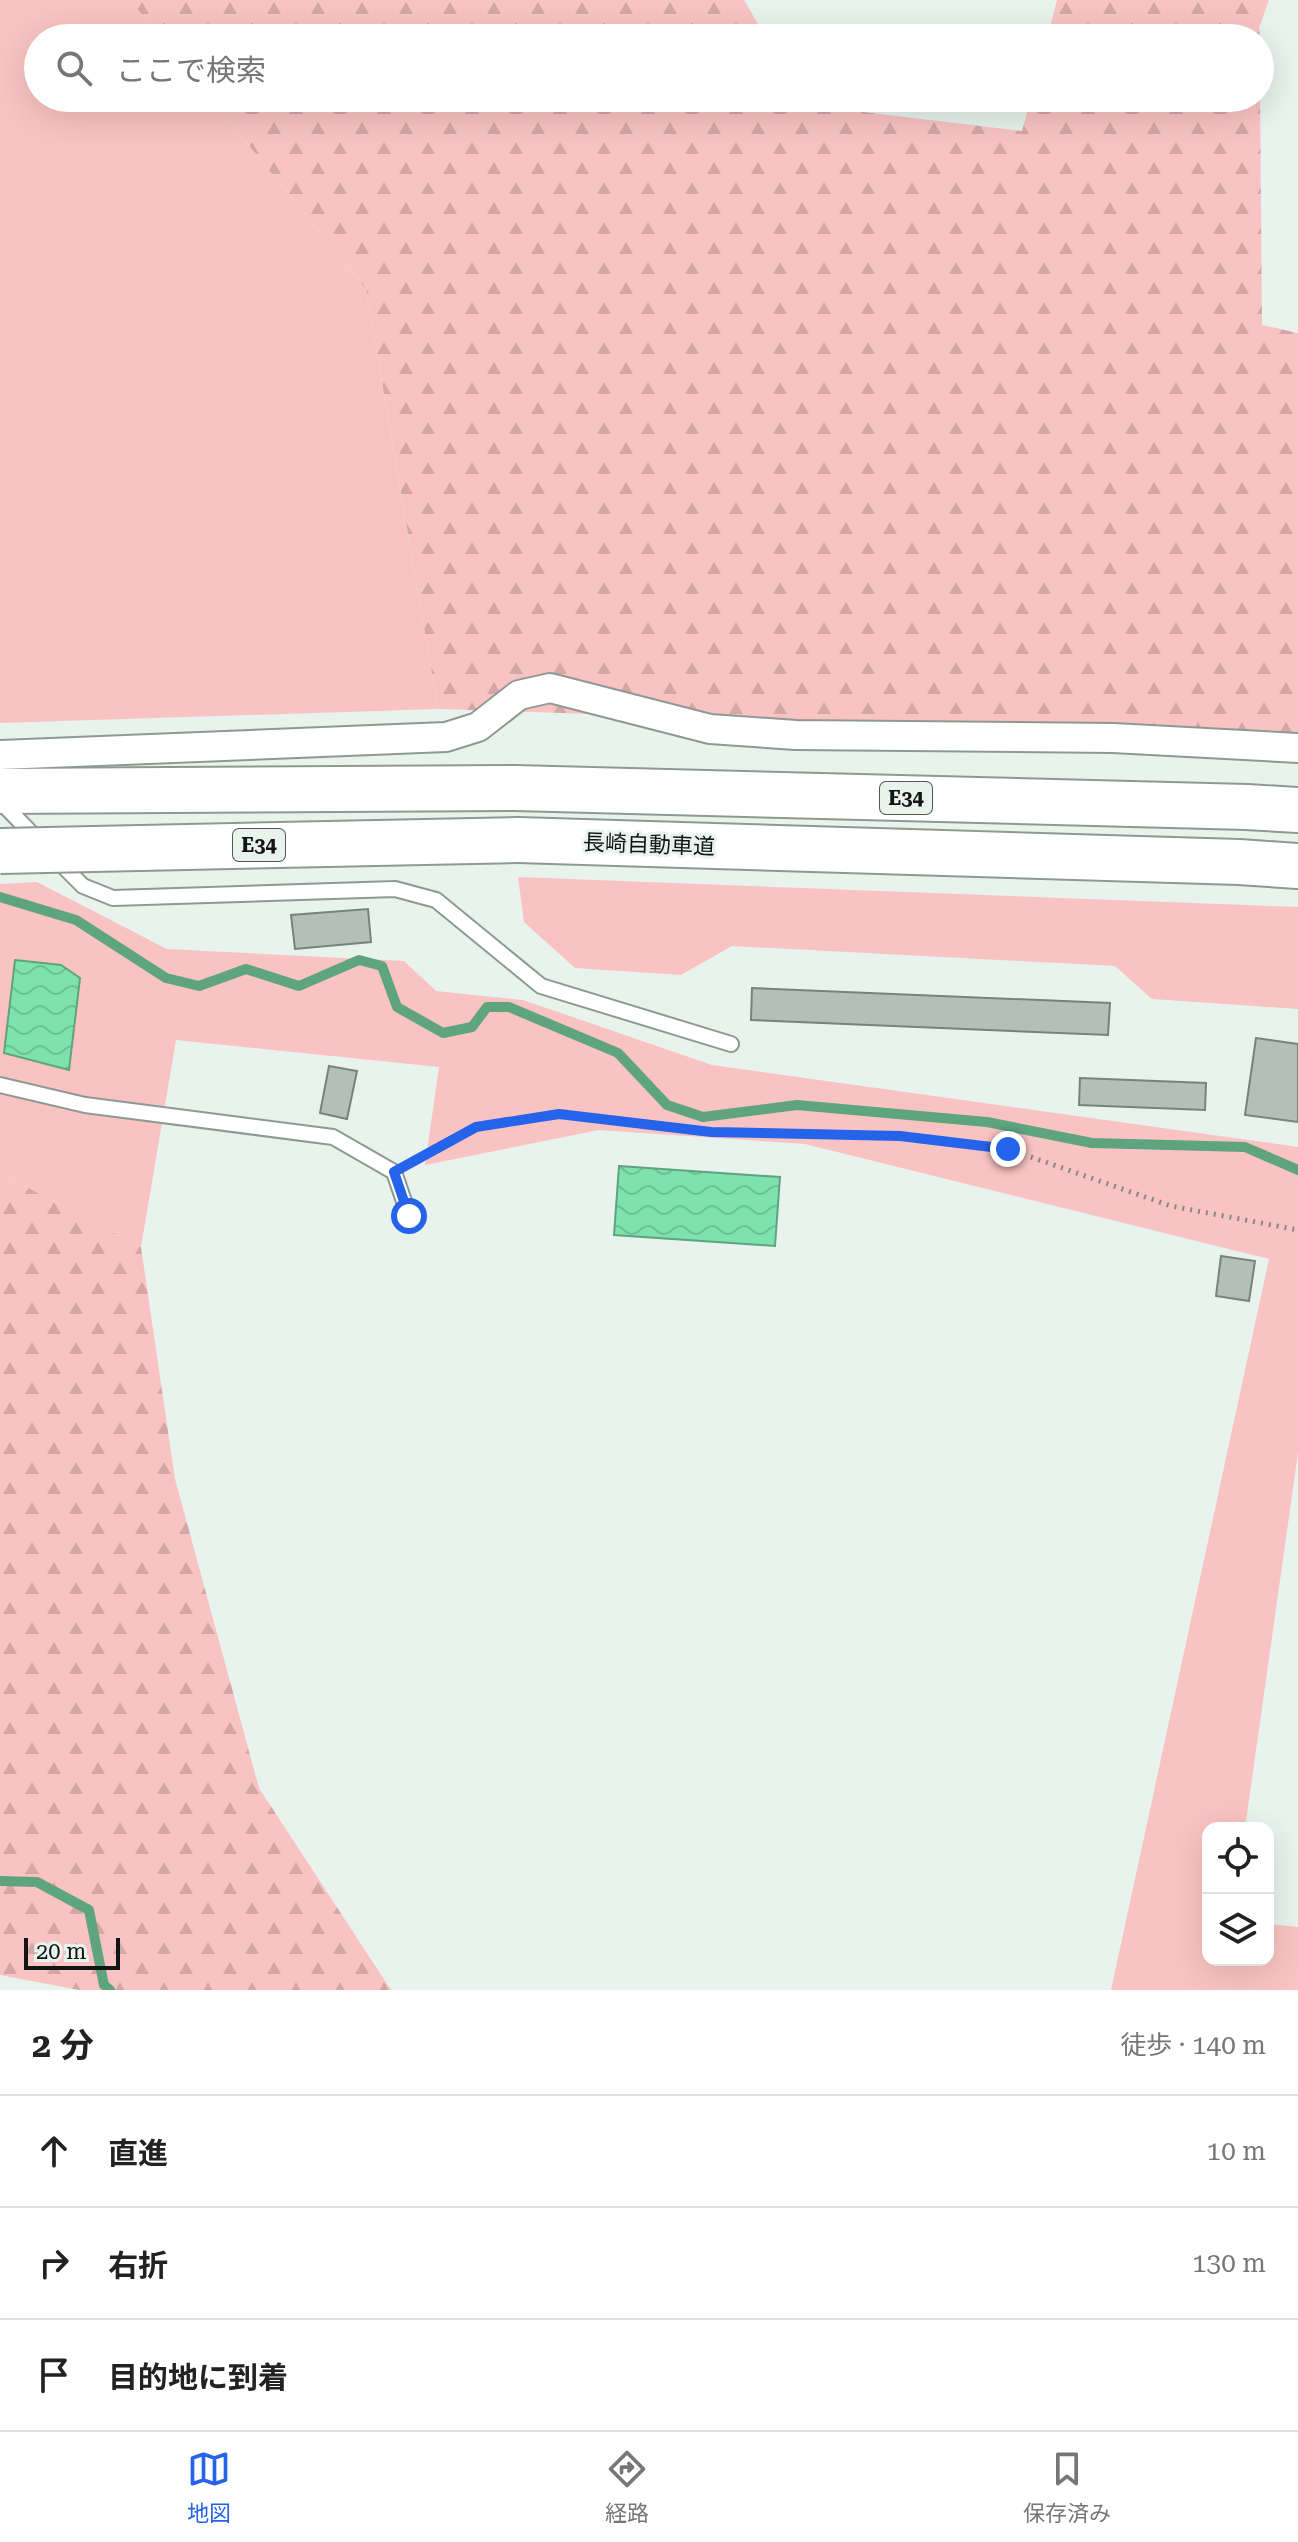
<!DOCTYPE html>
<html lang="ja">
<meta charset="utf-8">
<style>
body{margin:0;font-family:"Roboto Serif","Noto Sans JP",serif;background:#f2f2f2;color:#222}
.controls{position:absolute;right:24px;bottom:24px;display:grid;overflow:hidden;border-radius:16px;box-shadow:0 8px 32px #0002}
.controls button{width:72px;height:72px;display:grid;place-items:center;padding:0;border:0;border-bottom:2px solid #e0e0e0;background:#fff;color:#222;font:40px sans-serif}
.scale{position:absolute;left:24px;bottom:20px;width:96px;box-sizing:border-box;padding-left:8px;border:4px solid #121513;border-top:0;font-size:22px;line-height:28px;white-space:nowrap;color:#121513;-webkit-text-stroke:6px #e8f3ed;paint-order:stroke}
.stop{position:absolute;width:24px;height:24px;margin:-18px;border:6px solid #2563eb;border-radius:50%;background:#fff}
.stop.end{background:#2563eb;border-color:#fff;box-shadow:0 2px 8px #0008}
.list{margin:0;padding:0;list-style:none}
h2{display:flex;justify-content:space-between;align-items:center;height:104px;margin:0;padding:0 32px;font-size:34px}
h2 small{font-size:26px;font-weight:400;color:#767676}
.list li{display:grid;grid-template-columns:52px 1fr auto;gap:24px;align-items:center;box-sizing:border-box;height:112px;padding:0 32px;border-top:2px solid #e0e0e0}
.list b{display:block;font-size:30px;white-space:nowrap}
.list em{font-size:26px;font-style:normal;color:#767676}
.icon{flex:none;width:44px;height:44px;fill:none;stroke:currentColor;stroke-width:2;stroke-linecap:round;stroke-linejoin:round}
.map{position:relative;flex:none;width:1298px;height:1990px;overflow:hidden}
.search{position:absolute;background:#fff;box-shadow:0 8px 32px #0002;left:24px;right:24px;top:24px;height:88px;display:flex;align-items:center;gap:20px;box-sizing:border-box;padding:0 28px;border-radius:44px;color:#767676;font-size:30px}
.sheet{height:440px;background:#fff}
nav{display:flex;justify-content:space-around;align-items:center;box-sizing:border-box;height:112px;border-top:2px solid #e0e0e0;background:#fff;font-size:22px;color:#767676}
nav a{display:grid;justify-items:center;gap:4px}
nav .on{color:#2563eb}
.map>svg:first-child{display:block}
.grass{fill:#f9c3c3}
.forest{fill:url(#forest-firs)}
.water{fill:url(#water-waves);stroke:#5da47f;stroke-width:2}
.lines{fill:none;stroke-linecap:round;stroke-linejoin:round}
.stream{stroke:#5da47f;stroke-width:10}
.building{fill:#b5bfb9;stroke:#79827d;stroke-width:2}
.service-casing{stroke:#8e9992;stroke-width:18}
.minor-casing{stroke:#8e9992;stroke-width:32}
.motorway-casing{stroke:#8e9992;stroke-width:48}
.path{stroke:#838a86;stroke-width:5;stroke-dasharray:2 6;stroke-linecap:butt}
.service{stroke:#fff;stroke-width:14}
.minor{stroke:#fff;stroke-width:28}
.motorway{stroke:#fff;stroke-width:44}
.motorway-bridge-casing{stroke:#8e9992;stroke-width:48;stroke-linecap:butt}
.motorway-bridge{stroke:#fff;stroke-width:44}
.route{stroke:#2563eb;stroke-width:10}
.labels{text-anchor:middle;stroke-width:6;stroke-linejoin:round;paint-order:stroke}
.shield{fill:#e8f3ed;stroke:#525854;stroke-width:2}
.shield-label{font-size:20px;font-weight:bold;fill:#121513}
.street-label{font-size:22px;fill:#121513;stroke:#e8f3ed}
</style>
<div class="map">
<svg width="1298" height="1990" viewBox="0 0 1298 1990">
<defs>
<pattern id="forest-firs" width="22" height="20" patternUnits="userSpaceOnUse" patternTransform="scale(2)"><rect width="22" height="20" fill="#f9c3c3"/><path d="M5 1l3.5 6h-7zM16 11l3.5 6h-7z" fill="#d4a7a7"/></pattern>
<pattern id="water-waves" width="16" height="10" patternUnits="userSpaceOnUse" patternTransform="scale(2)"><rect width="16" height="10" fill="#7de2ad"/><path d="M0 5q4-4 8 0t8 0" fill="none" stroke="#6bc194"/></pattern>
</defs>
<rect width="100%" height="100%" fill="#e8f3ed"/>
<!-- grass -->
<g class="grass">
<polygon points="0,0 130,0 161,38 38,38 38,98 210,98 366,289 438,709 0,723"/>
<polygon points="518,877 1298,907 1298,1009 1152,999 1115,966 732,946 681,975 575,968 524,922"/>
<polygon points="37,882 167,949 404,961 436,991 523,1000 712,1065 1298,1147 1298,1453 1245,1828 1208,1828 1208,1960 1268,1960 1268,1924 1298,1927 1298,1990 1111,1990 1269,1259 805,1144 599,1130 425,1165 439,1067 176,1040 141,1247 0,1173 0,884"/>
</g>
<!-- forest -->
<g class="forest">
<polygon points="130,0 744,0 766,38 161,38"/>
<polygon points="1057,0 1269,0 1259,28 1260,38 1047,38"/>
<polygon points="1260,91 1262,325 1298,333 1298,737 438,709 366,289 210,98 801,98 805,105 1022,131 1031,98 1260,98"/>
<polygon points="0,1173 141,1247 175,1479 259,1788 391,1990 79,1990 0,1975"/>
</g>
<!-- water -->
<g class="water">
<polygon points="15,960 61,965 80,978 69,1070 4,1053"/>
<polygon points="619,1166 780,1177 775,1246 614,1235"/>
</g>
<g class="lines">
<!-- stream -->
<g class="stream">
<polyline points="0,897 76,920 166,978 199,986 246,969 299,986 359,960 382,966 397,1007 443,1033 472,1027 487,1007 509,1007 618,1053 667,1105 703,1117 797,1105 987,1122 1092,1143 1245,1147 1298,1170"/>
<polyline points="0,1881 37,1882 89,1910 104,1985 110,1990"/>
</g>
</g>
<!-- building -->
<g class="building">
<polygon points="368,909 371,942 295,949 291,915"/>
<polygon points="752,988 1110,1003 1108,1035 751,1020"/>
<polygon points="1256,1038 1298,1044 1298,1122 1245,1115"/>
<polygon points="329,1066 357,1071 347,1119 320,1113"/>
<polygon points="1080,1078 1206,1083 1205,1110 1079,1105"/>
<polygon points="1221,1256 1255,1261 1249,1301 1216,1296"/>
</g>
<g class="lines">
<!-- service casing -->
<g class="service-casing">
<g id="service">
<polyline points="0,801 39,841"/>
<polyline points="56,859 83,886 113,898 395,889 436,900 541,986 731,1044"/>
<polyline points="0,1085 85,1105 333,1137 394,1172 409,1216"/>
</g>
</g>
<!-- minor casing -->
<g class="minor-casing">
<polyline id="minor" points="0,755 446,737 478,727 519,695 550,688 710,729 796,735 1113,738 1298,748"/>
</g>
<!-- motorway casing -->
<g class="motorway-casing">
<g id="motorway">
<polyline points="0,791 515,788 1247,807 1298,810"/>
<polyline points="518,840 1239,862 1298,866"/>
</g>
</g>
<!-- path -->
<polyline class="path" points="412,1162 476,1127 559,1114 711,1132 900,1136 1008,1149 1171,1206 1298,1230"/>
<!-- service -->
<use href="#service" class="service"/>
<!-- minor -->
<use href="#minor" class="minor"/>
<!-- motorway -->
<use href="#motorway" class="motorway"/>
<!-- motorway-bridge casing -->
<g class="motorway-bridge-casing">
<polyline id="motorway-bridge" points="0,851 518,840"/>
</g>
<!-- motorway-bridge -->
<use href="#motorway-bridge" class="motorway-bridge"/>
</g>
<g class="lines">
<!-- route -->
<polyline class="route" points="409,1216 394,1172 476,1127 559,1114 711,1132 900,1136 1008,1149"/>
</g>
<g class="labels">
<!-- shield labels -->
<g class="shield">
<rect x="880" y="782" width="52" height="32" rx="6"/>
<rect x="233" y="829" width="52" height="32" rx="6"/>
</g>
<g class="shield-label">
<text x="906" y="805">E34</text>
<text x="259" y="852">E34</text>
</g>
<!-- street labels -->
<g class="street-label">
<text transform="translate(649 844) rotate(2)" y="8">長崎自動車道</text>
</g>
</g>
</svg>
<div class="controls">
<button><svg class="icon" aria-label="locate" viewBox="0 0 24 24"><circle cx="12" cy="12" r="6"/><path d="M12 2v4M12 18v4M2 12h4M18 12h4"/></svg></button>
<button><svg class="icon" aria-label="layers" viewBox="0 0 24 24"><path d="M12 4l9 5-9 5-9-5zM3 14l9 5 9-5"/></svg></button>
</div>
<div class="scale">20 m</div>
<div class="stop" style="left:409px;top:1216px"></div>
<div class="stop end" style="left:1008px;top:1149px"></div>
<div class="search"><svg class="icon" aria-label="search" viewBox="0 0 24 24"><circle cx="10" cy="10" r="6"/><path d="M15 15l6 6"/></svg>ここで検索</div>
</div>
<section class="sheet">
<h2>2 分<small>徒歩 · 140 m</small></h2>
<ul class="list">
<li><svg class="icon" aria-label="ahead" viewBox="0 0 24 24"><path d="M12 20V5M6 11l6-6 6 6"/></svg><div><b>直進</b></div><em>10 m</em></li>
<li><svg class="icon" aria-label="right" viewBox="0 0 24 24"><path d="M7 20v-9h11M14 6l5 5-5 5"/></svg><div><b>右折</b></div><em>130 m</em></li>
<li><svg class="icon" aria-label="arrive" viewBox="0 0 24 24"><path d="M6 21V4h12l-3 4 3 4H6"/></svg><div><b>目的地に到着</b></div></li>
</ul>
</section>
<nav>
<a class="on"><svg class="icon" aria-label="map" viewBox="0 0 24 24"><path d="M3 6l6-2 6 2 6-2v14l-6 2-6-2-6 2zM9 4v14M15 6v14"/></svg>地図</a>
<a><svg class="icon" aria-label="directions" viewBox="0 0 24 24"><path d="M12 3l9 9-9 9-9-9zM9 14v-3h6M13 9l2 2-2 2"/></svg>経路</a>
<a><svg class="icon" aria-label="saved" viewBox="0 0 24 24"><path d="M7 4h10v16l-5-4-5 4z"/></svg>保存済み</a>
</nav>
